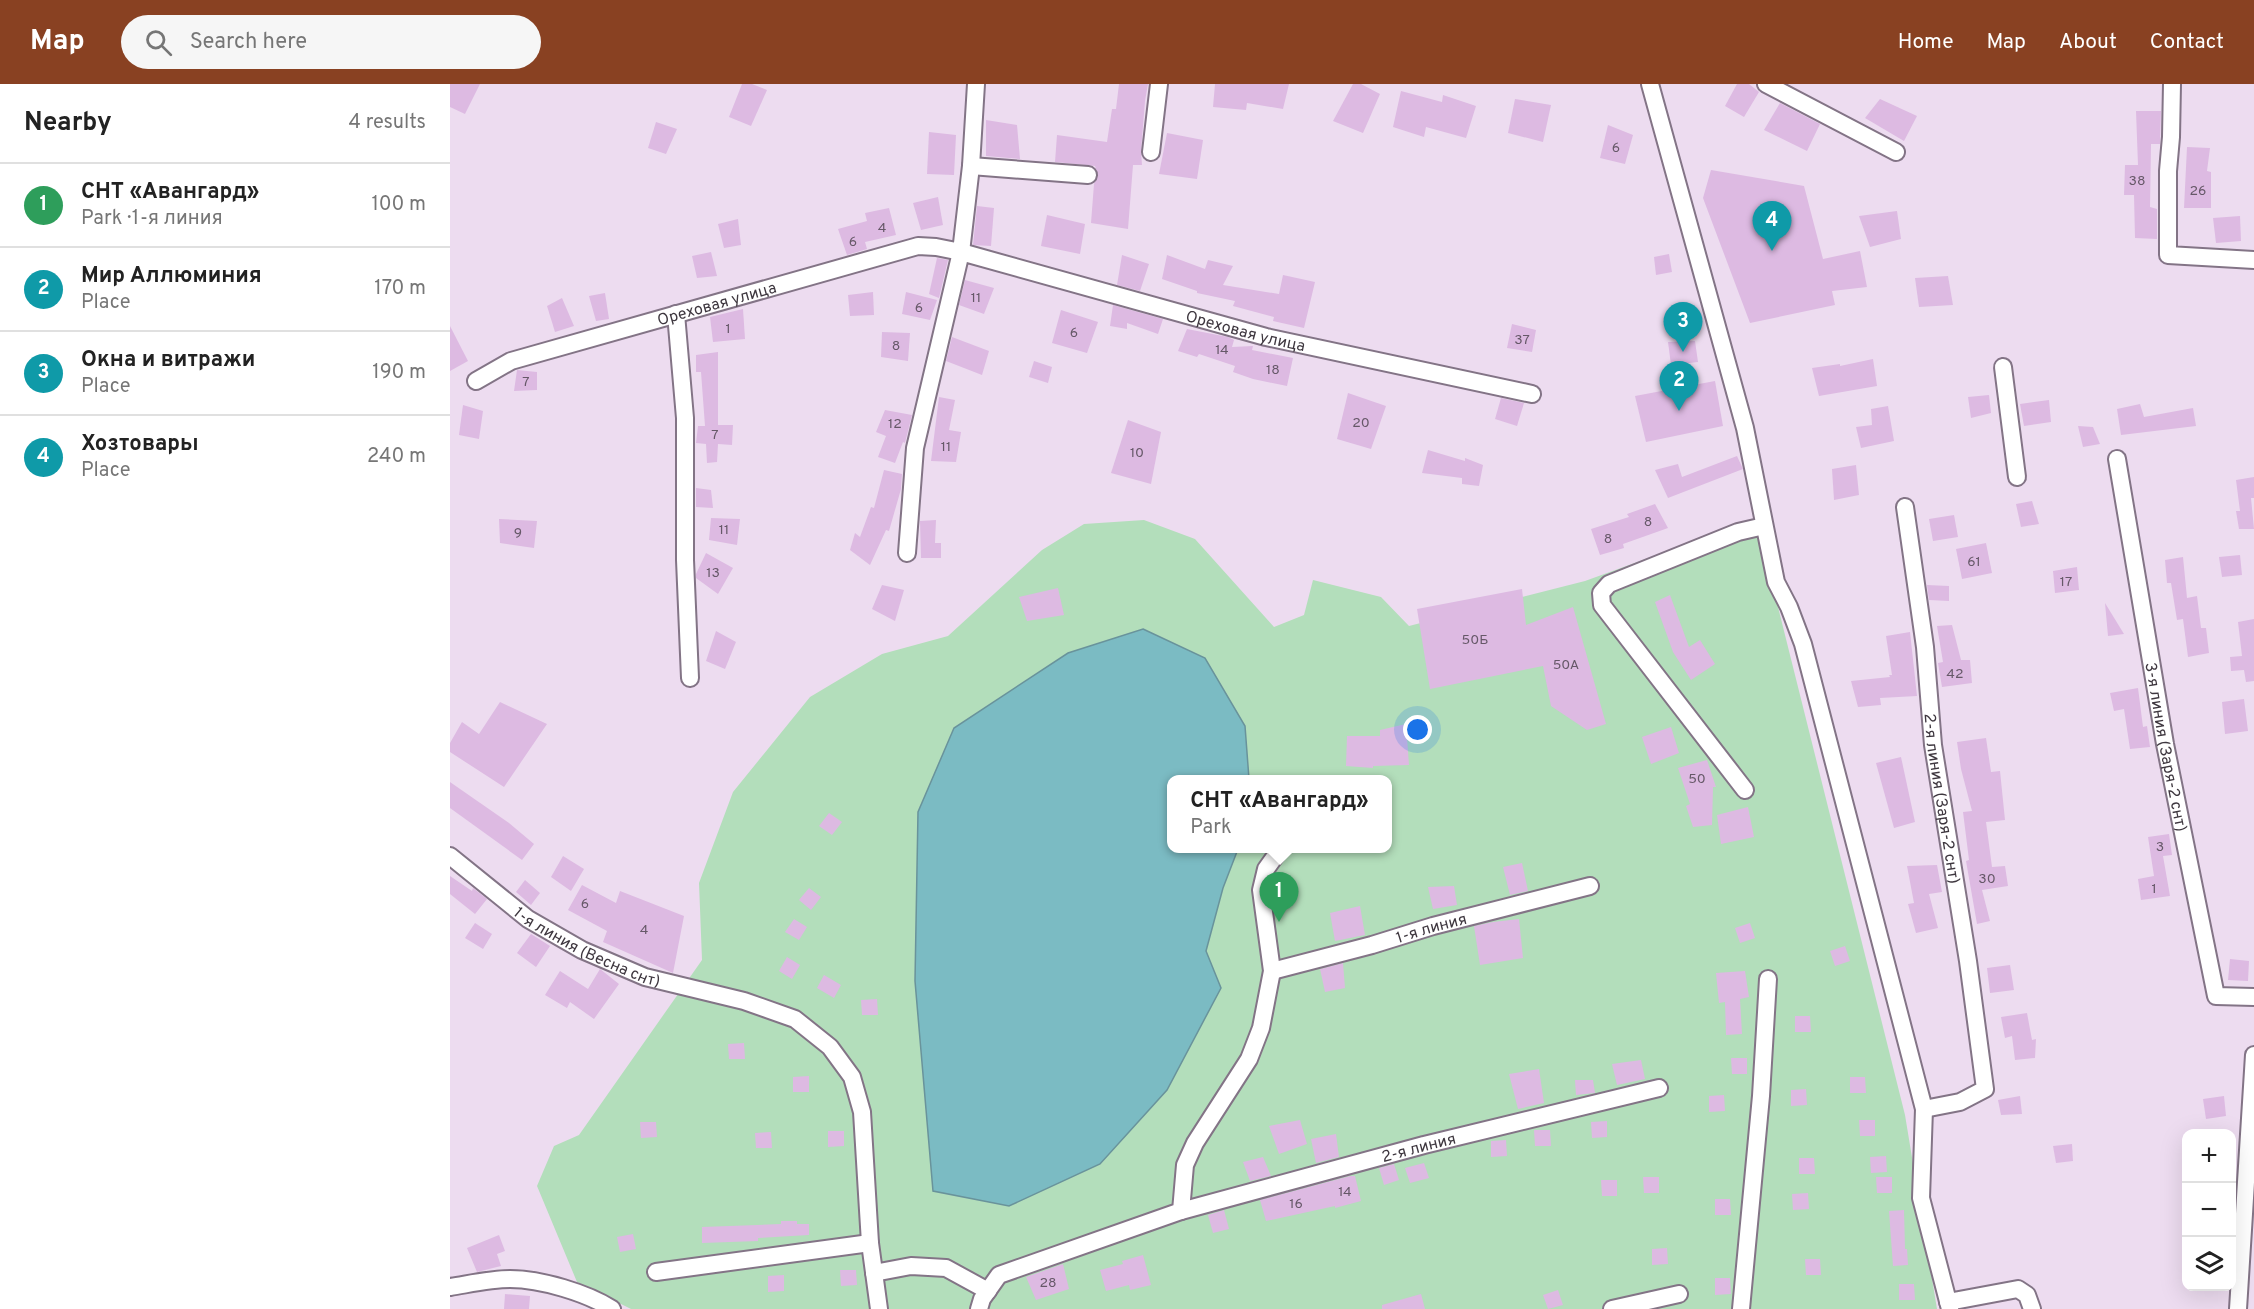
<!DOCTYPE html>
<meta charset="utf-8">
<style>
body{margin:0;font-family:Overpass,sans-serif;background:#f6f6f6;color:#222}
.controls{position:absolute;right:18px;bottom:18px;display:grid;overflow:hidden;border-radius:12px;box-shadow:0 6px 24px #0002}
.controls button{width:54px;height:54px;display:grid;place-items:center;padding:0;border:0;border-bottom:2px solid #e0e0e0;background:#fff;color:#222;font:30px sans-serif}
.you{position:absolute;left:968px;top:646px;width:21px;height:21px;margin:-15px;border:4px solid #fff;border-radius:50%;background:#1a73e8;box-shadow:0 0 0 9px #1a73e833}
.badge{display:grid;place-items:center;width:39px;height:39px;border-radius:50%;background:#894122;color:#fff;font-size:20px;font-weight:700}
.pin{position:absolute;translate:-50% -50px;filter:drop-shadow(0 2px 3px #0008)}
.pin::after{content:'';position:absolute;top:32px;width:21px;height:18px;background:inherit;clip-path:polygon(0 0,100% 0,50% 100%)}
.popup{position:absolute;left:717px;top:691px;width:225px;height:78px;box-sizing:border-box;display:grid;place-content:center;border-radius:12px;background:#fff;filter:drop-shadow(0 2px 4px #0005);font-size:20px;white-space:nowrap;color:#767676}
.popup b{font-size:22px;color:#222}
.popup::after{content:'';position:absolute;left:50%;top:100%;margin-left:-12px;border:12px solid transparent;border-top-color:#fff}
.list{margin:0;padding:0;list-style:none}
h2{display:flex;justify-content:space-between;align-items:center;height:78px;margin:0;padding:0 24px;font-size:26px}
h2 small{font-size:20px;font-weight:400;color:#767676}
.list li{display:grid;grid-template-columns:39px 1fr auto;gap:18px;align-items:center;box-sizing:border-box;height:84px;padding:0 24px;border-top:2px solid #e0e0e0}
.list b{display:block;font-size:22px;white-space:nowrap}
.list p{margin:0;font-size:20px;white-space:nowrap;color:#767676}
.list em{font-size:20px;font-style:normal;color:#767676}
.icon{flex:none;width:33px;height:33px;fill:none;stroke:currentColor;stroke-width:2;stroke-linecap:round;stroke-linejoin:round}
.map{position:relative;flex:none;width:1804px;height:1225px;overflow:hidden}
header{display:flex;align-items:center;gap:36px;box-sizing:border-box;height:84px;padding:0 30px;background:#894122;color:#fff}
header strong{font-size:28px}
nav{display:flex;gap:33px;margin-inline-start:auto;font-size:21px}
.search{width:420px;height:54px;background:#f6f6f6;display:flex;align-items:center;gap:15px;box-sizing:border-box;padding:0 21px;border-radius:33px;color:#767676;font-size:22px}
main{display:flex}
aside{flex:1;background:#fff}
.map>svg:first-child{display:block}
.green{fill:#b3debb;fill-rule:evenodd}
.water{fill:#7bbbc3;stroke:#69939b;stroke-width:1.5}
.building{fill:#ddbae2}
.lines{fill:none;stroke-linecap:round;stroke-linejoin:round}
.minor-casing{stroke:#837486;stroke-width:20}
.minor{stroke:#fff;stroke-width:16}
.labels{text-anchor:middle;stroke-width:5;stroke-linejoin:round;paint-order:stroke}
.number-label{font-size:14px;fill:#665868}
.street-label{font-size:16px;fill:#3e373f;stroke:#fae9fd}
</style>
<header>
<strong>Map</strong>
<div class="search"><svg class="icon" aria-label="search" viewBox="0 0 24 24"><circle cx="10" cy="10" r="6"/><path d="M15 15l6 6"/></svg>Search here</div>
<nav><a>Home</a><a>Map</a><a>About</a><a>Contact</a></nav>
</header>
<main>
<aside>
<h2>Nearby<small>4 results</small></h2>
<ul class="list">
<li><span class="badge" style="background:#2e9e5b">1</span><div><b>СНТ «Авангард»</b><p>Park · 1-я линия</p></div><em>100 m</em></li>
<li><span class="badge" style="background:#0f9aa8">2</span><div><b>Мир Аллюминия</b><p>Place</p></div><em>170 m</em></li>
<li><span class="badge" style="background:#0f9aa8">3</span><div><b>Окна и витражи</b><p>Place</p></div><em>190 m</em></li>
<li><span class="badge" style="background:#0f9aa8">4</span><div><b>Хозтовары</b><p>Place</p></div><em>240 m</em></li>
</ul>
</aside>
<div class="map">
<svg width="1804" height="1225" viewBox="0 0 1804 1225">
<rect width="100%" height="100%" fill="#eddcf0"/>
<!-- green -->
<path class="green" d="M 1306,435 L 1455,1031 L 1487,1225 L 181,1225 L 127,1198 L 87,1102 L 104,1062 L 129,1051 L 252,876 L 249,799 L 283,708 L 360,613 L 432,570 L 498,552 L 592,466 L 634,440 L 694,436 L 745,455 L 824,543 L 854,531 L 863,496 L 931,513 L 959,542 L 1135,497 ZM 721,696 L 937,696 L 937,764 L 721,764 Z"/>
<!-- water -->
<polygon class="water" points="693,545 755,574 795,642 799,695 721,696 721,764 788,765 773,804 756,867 771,904 717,1006 650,1080 559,1122 483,1107 465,897 468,728 504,644 618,569"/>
<!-- building -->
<g class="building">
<polygon points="0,0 30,0 15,30 0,23"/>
<polygon points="292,0 302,0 317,6 301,42 279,33"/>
<polygon points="669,0 698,0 695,17 691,67 692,81 683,81 678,145 641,139 644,100 648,91 645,82 605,78 607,51 657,58 662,25 666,25"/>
<polygon points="765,0 839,0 833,25 797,19 796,26 763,23"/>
<polygon points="903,0 911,0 930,10 913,49 883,37"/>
<polygon points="1287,0 1299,0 1309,8 1294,33 1275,22"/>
<polygon points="951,7 992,18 993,11 1026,22 1016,54 976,43 974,53 943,43"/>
<polygon points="1065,15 1101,21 1093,58 1058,49"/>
<polygon points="1430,15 1467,32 1454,57 1415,34"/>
<polygon points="1330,19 1370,40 1357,67 1314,46"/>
<polygon points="1686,27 1711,27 1710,60 1701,60 1700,123 1707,125 1707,155 1685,154 1684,111 1674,111 1675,81 1688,81"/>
<polygon points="536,36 567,41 570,75 536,72"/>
<polygon points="206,38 227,45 216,70 198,64"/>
<polygon points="1158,41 1183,51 1175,80 1150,74"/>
<polygon points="479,48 506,51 504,91 477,90"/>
<polygon points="717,49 753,56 747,95 709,90"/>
<polygon points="1737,63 1760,64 1757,87 1761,88 1761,124 1734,124"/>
<polygon points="1261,86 1354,102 1373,175 1410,167 1417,203 1382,207 1385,221 1300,239 1253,114"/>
<polygon points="488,113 493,141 471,146 463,119"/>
<polygon points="527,122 544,124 541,162 523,161"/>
<polygon points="439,124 446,151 415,158 417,165 397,171 388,145 417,137 415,129"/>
<polygon points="1447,127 1451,155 1420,163 1409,132"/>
<polygon points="597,131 635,140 630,170 591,162"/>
<polygon points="1790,132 1791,157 1766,159 1763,134"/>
<polygon points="288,135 291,161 274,164 268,140"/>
<polygon points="261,168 267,192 247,194 242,172"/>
<polygon points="1219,170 1222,188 1206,191 1204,173"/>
<polygon points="672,171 699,180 690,207 667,201"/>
<polygon points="717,171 755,185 758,176 783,182 773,201 829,210 833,191 865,198 854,244 823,237 824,233 783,222 785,217 747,209 747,207 712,195"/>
<polygon points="487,174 498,176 489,214 479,210"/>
<polygon points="1498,192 1503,221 1469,223 1465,194"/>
<polygon points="515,196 544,204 534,230 509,221"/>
<polygon points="423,208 424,231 400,232 398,211"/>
<polygon points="456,208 487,216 480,236 452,230"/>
<polygon points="155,209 159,235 146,237 139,212"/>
<polygon points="112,214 124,242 105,248 97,222"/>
<polygon points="663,221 713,235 708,250 677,239 677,245 660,242"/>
<polygon points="293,225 295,255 263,258 260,233"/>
<polygon points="611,226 648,238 637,269 602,259"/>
<polygon points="1062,240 1086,246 1082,268 1057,264"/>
<polygon points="0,242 18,277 0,287"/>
<polygon points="737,245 778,253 784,256 782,263 803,262 802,266 843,274 837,302 803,295 783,288 785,282 749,270 747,273 728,267"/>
<polygon points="432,248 460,249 458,277 431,273"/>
<polygon points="502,253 539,267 532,291 496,277"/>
<polygon points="1245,257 1248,278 1221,281 1218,258"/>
<polygon points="268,268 268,341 283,341 282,361 268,360 267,378 257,379 256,360 246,359 248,342 255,342 251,288 246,288 246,271"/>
<polygon points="1423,275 1427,302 1369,312 1362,284 1390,280 1390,282"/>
<polygon points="584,277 602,283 598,299 579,293"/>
<polygon points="67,286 87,288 87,306 64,307"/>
<polygon points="1265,297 1273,342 1196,358 1185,312"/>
<polygon points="898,309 936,322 921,365 887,355"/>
<polygon points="1539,311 1541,329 1521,334 1518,313"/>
<polygon points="489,313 505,316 499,346 511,348 506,378 481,377"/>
<polygon points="1051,314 1074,319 1067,342 1045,335"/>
<polygon points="1599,316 1601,338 1574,342 1570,320"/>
<polygon points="1690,320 1694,333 1743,324 1746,342 1671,351 1667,325"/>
<polygon points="13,321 33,327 29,355 9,351"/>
<polygon points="1438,322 1444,357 1411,364 1406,343 1422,341 1421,325"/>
<polygon points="435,326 462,331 455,359 453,358 445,379 428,373 436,352 426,348"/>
<polygon points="678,336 711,348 701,400 661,389"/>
<polygon points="1628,342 1643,343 1650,360 1633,363"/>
<polygon points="978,366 1015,377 1015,374 1033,381 1029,402 1012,400 1012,394 972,389"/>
<polygon points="1287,372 1293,385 1218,414 1205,386 1228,380 1232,393"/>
<polygon points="1406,381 1409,411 1384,416 1382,385"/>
<polygon points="434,386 452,390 451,405 439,447 436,446 420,481 400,466 405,449 410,453 421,423 424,424"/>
<polygon points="1804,393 1804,414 1801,414 1804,445 1789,445 1786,427 1790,427 1786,396"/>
<polygon points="246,404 261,406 263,424 246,423"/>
<polygon points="1582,417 1589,440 1571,443 1566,420"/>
<polygon points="1205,420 1218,444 1173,460 1174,464 1150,471 1141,445 1179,433 1177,430"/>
<polygon points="1504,431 1508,453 1483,457 1479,435"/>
<polygon points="261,434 290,435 287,461 259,456"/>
<polygon points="49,435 87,437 84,464 50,459"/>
<polygon points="486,436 485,459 491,459 491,474 471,474 470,437"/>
<polygon points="1536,459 1542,489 1512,495 1506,465"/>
<polygon points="256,469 283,484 268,510 246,494 246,490"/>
<polygon points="1790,471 1792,491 1772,493 1769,473"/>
<polygon points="1733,473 1737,514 1747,512 1751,544 1756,544 1759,569 1738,573 1733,535 1727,536 1721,499 1717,499 1715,476"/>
<polygon points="1627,483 1629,506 1605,509 1603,487"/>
<polygon points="432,501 454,506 445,537 422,525"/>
<polygon points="1477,501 1499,502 1499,517 1479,516"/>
<polygon points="608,504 614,531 577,537 569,513"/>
<polygon points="1072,505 1076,541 1123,523 1156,640 1137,646 1101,622 1093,582 980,605 967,525"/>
<polygon points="1220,511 1239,563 1250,556 1265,580 1241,596 1223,568 1205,518"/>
<polygon points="1655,519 1674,550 1658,552"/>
<polygon points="1804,535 1804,597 1796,598 1794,586 1781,587 1780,573 1792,572 1788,538"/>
<polygon points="1502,541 1511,576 1520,576 1522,599 1492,603 1488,579 1493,578 1487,542"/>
<polygon points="266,547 286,558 275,585 256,577"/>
<polygon points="1460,548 1467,612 1430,614 1431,621 1408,623 1401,597 1440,593 1439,591 1442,591 1436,552"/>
<polygon points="1688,604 1693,643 1697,642 1700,663 1680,665 1674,625 1664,627 1660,609"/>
<polygon points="1794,615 1798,647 1775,650 1772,618"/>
<polygon points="50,618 97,640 54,703 0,668 0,659 12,638 29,650"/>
<polygon points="956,640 959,681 923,682 923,684 896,682 897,652 930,652 930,646"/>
<polygon points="1221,643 1229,669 1201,680 1192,653"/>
<polygon points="1536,654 1541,688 1550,687 1555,736 1536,738 1542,783 1555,782 1558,802 1532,806 1540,837 1527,840 1516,777 1519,776 1513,728 1522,727 1511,685 1507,658"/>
<polygon points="1451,673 1465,738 1444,744 1426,679"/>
<polygon points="1257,676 1266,703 1263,703 1262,741 1243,743 1236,722 1240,720 1228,684"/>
<polygon points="0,698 59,739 84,760 72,776 0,724"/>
<polygon points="1298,723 1304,753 1271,760 1267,731"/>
<polygon points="379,729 392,738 382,751 369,742"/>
<polygon points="1719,750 1722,771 1713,772 1720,812 1691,816 1688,795 1704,792 1698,753"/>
<polygon points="113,772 134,785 121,807 101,793"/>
<polygon points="1072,779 1078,807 1060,811 1053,783"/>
<polygon points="1487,781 1492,808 1479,810 1488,844 1466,849 1458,820 1464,819 1457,782"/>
<polygon points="0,792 22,807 23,804 37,815 25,830 0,810"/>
<polygon points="75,796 90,809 81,821 66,808"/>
<polygon points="132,801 166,819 170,807 234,832 223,889 153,858 157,847 118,826"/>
<polygon points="1004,802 1007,821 983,825 978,803"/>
<polygon points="359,804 371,813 361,826 349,816"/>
<polygon points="910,822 915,851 885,857 880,829"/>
<polygon points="344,835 357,843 349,856 335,848"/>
<polygon points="1069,835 1073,874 1030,881 1024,842 1043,838"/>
<polygon points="25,839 42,850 33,865 15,854"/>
<polygon points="1300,839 1305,854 1290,859 1285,844"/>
<polygon points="81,850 100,862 86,883 67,869"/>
<polygon points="1395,862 1400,877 1385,882 1380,867"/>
<polygon points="337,873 350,881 342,895 329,887"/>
<polygon points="1780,875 1799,877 1798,897 1778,896"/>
<polygon points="893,879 895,904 875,908 870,885"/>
<polygon points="1560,881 1564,906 1540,909 1537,884"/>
<polygon points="150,885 169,900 144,935 120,918 117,924 95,911 110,887 138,905"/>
<polygon points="1295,887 1299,913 1290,915 1292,950 1276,951 1275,918 1269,919 1266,889"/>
<polygon points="374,891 391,901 384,914 367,904"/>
<polygon points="427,915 428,931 412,931 411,916"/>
<polygon points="1577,929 1582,956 1586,955 1585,974 1565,976 1562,952 1555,954 1551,933"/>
<polygon points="1345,932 1360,932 1361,948 1345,948"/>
<polygon points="294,959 295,975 279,975 278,960"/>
<polygon points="1281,974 1297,974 1297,990 1282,990"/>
<polygon points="1191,976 1195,995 1167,1001 1162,980"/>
<polygon points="1089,985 1094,1019 1068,1025 1059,990"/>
<polygon points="359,992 359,1008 343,1008 343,993"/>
<polygon points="1400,993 1415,993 1416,1009 1400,1009"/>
<polygon points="1125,996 1143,996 1145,1009 1126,1011"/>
<polygon points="1356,1005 1357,1021 1341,1022 1341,1006"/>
<polygon points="1274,1011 1275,1027 1259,1028 1259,1012"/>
<polygon points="1570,1012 1572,1030 1551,1031 1548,1016"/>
<polygon points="1774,1012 1776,1032 1756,1035 1753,1015"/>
<polygon points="850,1036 857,1060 829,1070 819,1042"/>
<polygon points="1409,1036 1425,1036 1425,1052 1410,1052"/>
<polygon points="1157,1037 1157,1053 1142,1054 1141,1038"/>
<polygon points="190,1038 206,1038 207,1053 191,1054"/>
<polygon points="1084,1046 1100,1046 1101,1062 1085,1062"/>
<polygon points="378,1047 394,1047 394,1062 378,1063"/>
<polygon points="321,1048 322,1064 306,1064 305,1049"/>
<polygon points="886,1050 889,1073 866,1079 861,1055"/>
<polygon points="1056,1056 1057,1072 1041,1073 1041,1057"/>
<polygon points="1622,1060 1623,1077 1606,1079 1603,1062"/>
<polygon points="1436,1072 1437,1088 1421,1089 1420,1073"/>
<polygon points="813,1073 821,1092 800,1097 793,1078"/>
<polygon points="1349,1074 1364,1074 1365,1090 1349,1090"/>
<polygon points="974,1079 979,1094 960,1099 955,1084"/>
<polygon points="944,1080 949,1096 934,1101 929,1084"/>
<polygon points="900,1092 905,1092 911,1117 885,1124 885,1122 816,1137 810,1116"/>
<polygon points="1193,1093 1209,1093 1209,1109 1194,1109"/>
<polygon points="1426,1093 1442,1093 1442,1109 1427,1109"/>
<polygon points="1151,1096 1167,1096 1167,1112 1152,1112"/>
<polygon points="1358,1109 1359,1125 1343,1126 1342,1110"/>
<polygon points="1265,1115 1280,1115 1281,1131 1265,1131"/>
<polygon points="774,1126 779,1145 763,1149 758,1131"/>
<polygon points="1454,1126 1455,1165 1457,1165 1458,1181 1443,1182 1439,1127"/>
<polygon points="331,1137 347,1137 347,1140 359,1140 359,1151 308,1154 308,1157 252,1159 252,1143 331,1140"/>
<polygon points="183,1150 186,1165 170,1168 167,1153"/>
<polygon points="49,1151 55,1167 47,1170 51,1182 27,1188 17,1164"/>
<polygon points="1217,1164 1218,1180 1202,1181 1202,1165"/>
<polygon points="693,1171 701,1201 680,1206 679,1201 656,1207 650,1186 673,1180 672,1177"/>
<polygon points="1355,1175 1370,1175 1371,1191 1356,1191"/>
<polygon points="613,1180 619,1205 586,1216 576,1193"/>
<polygon points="390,1186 406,1186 407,1201 391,1202"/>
<polygon points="334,1191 334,1207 318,1208 318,1192"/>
<polygon points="1265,1194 1280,1194 1281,1210 1265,1211"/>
<polygon points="1449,1200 1464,1200 1465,1216 1449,1216"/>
<polygon points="1108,1206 1113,1221 1098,1225 1093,1211"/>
<polygon points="55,1210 80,1212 79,1225 54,1225"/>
<polygon points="971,1210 975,1225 932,1225 932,1221"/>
</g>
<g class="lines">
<!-- minor casing -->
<g class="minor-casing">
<g id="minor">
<polyline points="1200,0 1295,344 1326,498 1339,523 1353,560 1474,1025 1471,1114 1500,1225"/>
<polyline points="1316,0 1446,68"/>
<polyline points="1722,0 1721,53 1718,87 1718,171 1804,176"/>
<polyline points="701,68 709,0"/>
<polyline points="521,82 638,91"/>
<polyline points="226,230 235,334 235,476 240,594"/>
<polyline points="1553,283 1567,393"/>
<path id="s1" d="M 26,297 L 61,277 L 468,162 L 486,163 L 511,168 L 521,82 L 526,0"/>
<path id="s2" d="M 1667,375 L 1715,660 L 1766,912 L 1804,913"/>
<path id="s3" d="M 1455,423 L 1475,563 L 1483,661 L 1518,877 L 1535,1005 L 1510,1018 L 1474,1025"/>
<path id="s4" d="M 457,469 L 465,364 L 511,168 L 816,253 L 1082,310"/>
<polyline points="1295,706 1152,521 1151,509 1159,500 1288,448 1314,442"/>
<path id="s5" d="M 0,772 L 78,835 L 132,866 L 195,893 L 294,917 L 345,935 L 380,963 L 402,993 L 412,1028 L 420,1159 L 429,1225"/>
<path id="s6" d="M 822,887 L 922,861 L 983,842 L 1140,802"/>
<path id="s7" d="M 731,1127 L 974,1061 L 1209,1004"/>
<polyline points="206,1188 420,1159"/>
<polyline points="424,1189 461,1182 496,1184 538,1207"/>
<path d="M 0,1203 C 19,1200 41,1195 60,1195 C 91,1195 137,1209 162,1225"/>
<polyline points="1498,1218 1568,1205 1577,1211 1582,1225"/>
<polyline points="529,1225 532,1215 549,1191 731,1127 735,1081 745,1059 799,975 811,944 822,887 811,806 816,785 831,764"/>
<polyline points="1162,1225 1229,1210"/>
<polyline points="1291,1225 1311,1012 1318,895"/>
<polyline points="1788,1225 1804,971"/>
</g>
</g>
<!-- minor -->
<use href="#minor" class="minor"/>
</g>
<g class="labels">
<!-- number labels -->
<g class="number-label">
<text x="1166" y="68">6</text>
<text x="1687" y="101">38</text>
<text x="1748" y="111">26</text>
<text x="432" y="148">4</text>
<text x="403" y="162">6</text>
<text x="526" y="218">11</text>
<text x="469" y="228">6</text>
<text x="278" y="249">1</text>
<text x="624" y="253">6</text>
<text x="1072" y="260">37</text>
<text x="446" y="266">8</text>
<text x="772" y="270">14</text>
<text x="823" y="290">18</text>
<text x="76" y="302">7</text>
<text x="911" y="343">20</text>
<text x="445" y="344">12</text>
<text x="265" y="355">7</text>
<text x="496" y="367">11</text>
<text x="687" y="373">10</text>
<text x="1198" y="442">8</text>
<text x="274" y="450">11</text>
<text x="68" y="453">9</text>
<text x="1158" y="459">8</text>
<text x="1524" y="482">61</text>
<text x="263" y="493">13</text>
<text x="1616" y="502">17</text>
<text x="1025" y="560">50Б</text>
<text x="1116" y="585">50А</text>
<text x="1505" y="594">42</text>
<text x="1247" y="699">50</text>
<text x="1710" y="767">3</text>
<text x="1537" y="799">30</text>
<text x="1704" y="809">1</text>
<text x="135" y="824">6</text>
<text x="194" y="850">4</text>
<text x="895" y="1112">14</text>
<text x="846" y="1124">16</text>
<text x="598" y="1203">28</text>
</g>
<!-- street labels -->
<g class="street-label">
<text dy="6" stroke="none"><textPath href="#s1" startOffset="254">Ореховая улица</textPath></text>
<text dy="6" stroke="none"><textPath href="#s4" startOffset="602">Ореховая улица</textPath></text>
<text dy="6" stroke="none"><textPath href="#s2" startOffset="292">3-я линия (Заря-2 снт)</textPath></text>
<text dy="6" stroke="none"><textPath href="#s3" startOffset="294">2-я линия (Заря-2 снт)</textPath></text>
<text dy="6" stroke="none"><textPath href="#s6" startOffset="165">1-я линия</textPath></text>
<text dy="6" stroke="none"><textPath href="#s5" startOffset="166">1-я линия (Весна снт)</textPath></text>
<text dy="6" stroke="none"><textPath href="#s7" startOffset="246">2-я линия</textPath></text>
</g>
</g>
</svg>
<div class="controls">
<button>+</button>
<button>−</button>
<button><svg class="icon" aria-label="layers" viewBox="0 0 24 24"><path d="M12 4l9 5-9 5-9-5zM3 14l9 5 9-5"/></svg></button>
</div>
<div class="you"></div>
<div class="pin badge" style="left:829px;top:838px;background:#2e9e5b">1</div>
<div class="popup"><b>СНТ «Авангард»</b>Park</div>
<div class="pin badge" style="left:1229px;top:327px;background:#0f9aa8">2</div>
<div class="pin badge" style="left:1233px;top:268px;background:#0f9aa8">3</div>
<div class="pin badge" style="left:1322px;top:167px;background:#0f9aa8">4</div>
</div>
</main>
